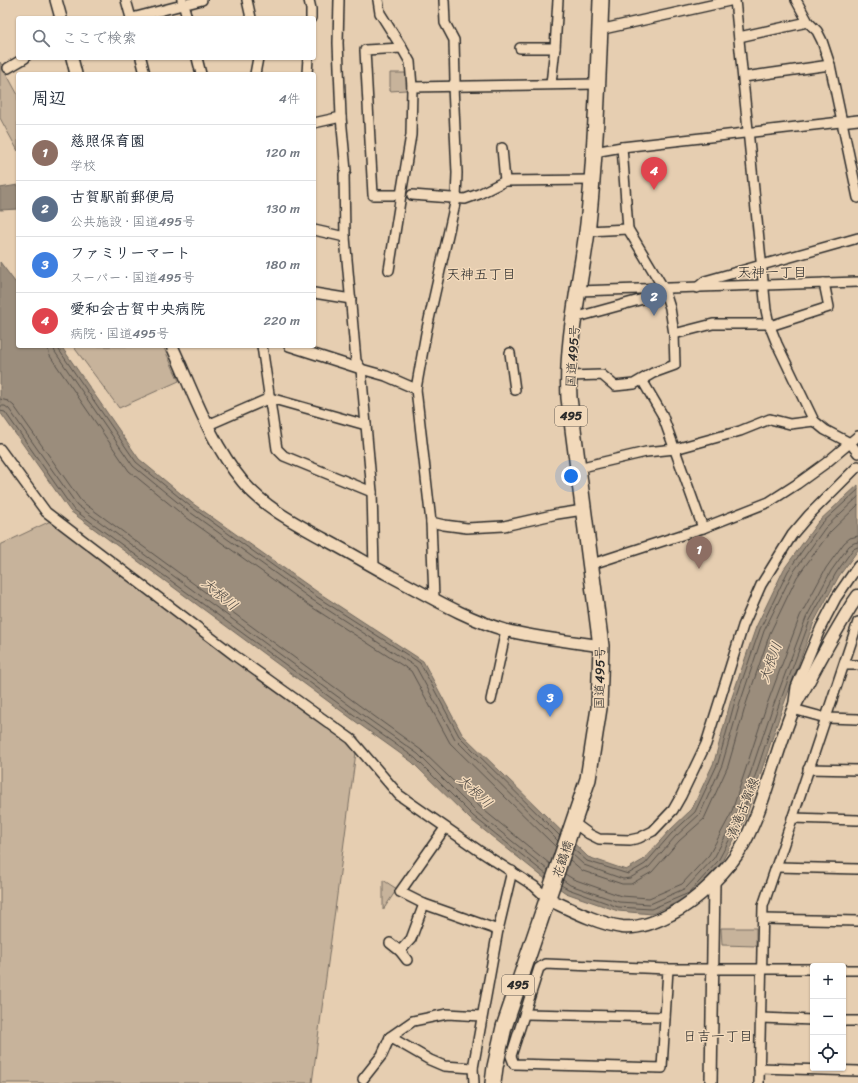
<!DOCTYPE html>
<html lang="ja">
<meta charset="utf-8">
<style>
body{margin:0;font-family:Sriracha,"Klee One",sans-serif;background:#f6f6f7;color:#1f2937}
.controls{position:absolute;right:12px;bottom:12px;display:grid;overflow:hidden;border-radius:4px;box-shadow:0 1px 3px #0004}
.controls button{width:36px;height:36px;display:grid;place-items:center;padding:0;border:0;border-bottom:1px solid #e0e1e3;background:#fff;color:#1f2937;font:20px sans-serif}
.you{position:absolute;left:571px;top:476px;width:14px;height:14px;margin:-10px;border:3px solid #fff;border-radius:50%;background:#1a73e8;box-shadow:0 0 0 6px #1a73e833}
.badge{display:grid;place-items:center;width:26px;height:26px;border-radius:50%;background:#1a73e8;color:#fff;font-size:13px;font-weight:700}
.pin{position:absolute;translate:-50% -33px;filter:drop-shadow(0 1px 2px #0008)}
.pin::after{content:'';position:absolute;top:21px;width:14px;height:12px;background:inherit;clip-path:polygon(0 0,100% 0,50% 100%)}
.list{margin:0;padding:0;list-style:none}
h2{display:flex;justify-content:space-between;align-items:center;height:52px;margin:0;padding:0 16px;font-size:17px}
h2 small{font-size:13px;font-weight:400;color:#747a83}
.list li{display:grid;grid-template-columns:26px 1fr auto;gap:12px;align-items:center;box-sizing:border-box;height:56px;padding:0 16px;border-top:1px solid #e0e1e3}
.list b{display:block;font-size:15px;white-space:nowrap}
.list p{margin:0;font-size:13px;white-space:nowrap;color:#747a83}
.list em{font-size:13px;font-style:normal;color:#747a83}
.icon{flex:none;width:22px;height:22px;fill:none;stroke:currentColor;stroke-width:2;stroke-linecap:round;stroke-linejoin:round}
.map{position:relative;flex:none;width:858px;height:1083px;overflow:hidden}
.search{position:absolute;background:#fff;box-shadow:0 1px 3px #0004;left:16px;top:16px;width:300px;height:44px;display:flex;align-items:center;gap:10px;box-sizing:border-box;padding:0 14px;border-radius:4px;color:#747a83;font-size:15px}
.panel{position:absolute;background:#fff;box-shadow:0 1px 3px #0004;left:16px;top:72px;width:300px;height:276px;border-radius:4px}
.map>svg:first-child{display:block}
.green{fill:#c7b39b;stroke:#796f63}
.water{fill:#9b8d7c;stroke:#6e665c}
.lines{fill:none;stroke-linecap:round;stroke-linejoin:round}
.shore{stroke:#58524b;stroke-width:1}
.minor-casing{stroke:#2b2b2b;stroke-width:12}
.tertiary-casing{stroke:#2b2b2b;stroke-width:14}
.secondary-casing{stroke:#2b2b2b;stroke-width:15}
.trunk-casing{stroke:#2b2b2b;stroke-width:18}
.minor{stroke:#f2d9ba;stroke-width:9}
.tertiary{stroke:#f2d9ba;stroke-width:11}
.secondary{stroke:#f2d9ba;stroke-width:12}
.trunk{stroke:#f2d9ba;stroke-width:15}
.labels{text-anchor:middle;stroke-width:3;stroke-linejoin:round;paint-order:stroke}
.shield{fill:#f2d9ba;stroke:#675f56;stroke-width:1}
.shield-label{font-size:12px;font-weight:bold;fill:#2b2b2b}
.street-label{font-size:13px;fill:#2b2b2b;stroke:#f2d9ba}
.neighbourhood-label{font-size:14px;fill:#2b2b2b;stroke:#f2d9ba}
.water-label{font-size:14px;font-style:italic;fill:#4d4843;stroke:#f2d9ba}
</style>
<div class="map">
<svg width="858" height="1083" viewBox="0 0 858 1083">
<rect width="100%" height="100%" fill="#e6ceb1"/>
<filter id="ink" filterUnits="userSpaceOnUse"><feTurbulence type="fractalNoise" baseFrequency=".025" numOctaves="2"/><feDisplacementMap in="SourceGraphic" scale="8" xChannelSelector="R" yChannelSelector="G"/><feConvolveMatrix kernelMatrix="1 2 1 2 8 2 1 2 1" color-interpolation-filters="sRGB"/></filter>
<g filter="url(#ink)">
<!-- green -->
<g class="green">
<polygon points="0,62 18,95 18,151 0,118"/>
<polygon points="390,73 407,73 406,90 390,91"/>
<polygon points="73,346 163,346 179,381 119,408"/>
<polygon points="59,517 128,577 358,737 312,1083 0,1083 0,545"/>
<polygon points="383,880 397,889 383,910"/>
<polygon points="721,928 756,928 756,946 722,945"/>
</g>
<!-- water -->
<g class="water">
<polygon points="18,185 18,209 0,210 0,188"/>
<polygon points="0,262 18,286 18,346 61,346 139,459 192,503 316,591 423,661 462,734 588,857 626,870 643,860 669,831 692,809 714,762 731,700 756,627 784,569 818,522 858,485 858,550 839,576 814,622 781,712 745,820 721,863 691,896 652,914 618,911 566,893 544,878 470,819 412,762 359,724 70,511 0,412"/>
</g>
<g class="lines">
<!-- shore -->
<g class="shore">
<polyline points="47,346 50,356 129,471 183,515 307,604 411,671 450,743 556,847"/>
<polyline points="53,346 55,352 133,466 187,510 311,599 416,667 455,739 558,841"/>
<polyline points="58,346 59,350 136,462 190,506 314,595 420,663 459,736 560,836"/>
<polyline points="0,399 8,401 14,406 81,501 367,711 421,750 480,807 550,864"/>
<polyline points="0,406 5,406 9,409 77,505 364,716 418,754 476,812 548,870"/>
<polyline points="0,411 5,412 73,509 361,720 415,758 473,816 547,875"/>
<polyline points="573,849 587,861 628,874 645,864 671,834 695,812 718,763 735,701 760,629 788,571 821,524 858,490"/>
<polyline points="572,854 584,865 623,879 630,878 649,867 675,837 700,814 722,765 740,703 764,631 792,574 825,528 858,497"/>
<polyline points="570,860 583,871 622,884 631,884 652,872 679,841 704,819 728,766 746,704 770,633 797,577 830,532 858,505"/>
<polyline points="565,874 573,879 621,896 649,898 682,884 709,855 731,814 766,707 800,616 826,568 844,543 850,538 858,536"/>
<polyline points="563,880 570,885 619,902 650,904 686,888 714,858 736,816 772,709 806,618 831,571 849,546 854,543 858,542"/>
<polyline points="561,885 568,889 618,907 651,909 689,893 718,861 741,818 777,710 810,620 836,573 853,549 858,547"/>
</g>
<!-- minor casing -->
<g class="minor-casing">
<g id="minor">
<polyline points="126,0 131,18"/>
<polyline points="182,0 187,18"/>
<polyline points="247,0 251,18"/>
<polyline points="309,0 311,9 311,18"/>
<polyline points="378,0 380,13 402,48"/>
<polyline points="735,0 766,310 769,324 777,344 814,421 825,430 850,443 858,453"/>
<polyline points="796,0 808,22 817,31 822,41 830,65 858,198"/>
<polyline points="132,18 202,0"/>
<polyline points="599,30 734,0"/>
<polyline points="739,37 808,22"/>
<polygon points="402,48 410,62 412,87 411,135 401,195 373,195 365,50"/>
<polyline points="520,48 555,48"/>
<polyline points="141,58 145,74"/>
<polyline points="197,58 201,74"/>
<polyline points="8,68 25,58"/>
<polyline points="255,74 258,58"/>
<polyline points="307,74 308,58"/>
<polyline points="744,77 830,65"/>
<polyline points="551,84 555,48 558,0"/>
<polyline points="412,87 597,84"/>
<polyline points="341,117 346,171 344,174 345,237"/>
<polyline points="314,123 341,117 338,43 339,0"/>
<polyline points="502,148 505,181"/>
<polyline points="594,152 622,147 858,120"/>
<polyline points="412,195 465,199 479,194 505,181 593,180"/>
<polyline points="587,231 628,229"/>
<polyline points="389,270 401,195"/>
<polyline points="697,288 705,281 858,238"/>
<polyline points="578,291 858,282"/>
<polyline points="314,293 351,299"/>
<polyline points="574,318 654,296 664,289"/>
<polyline points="770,326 829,307 824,283"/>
<polyline points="674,334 713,324 769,324"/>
<polyline points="262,346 277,449 284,456 372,492 361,369 356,361 345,237 314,230"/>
<polyline points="289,346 361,369 386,376 416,389"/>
<polyline points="510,353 515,390"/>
<polyline points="568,376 602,375 615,386 634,384 653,373 675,365 674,334 670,308 664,289 628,229 622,147"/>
<polyline points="642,380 662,414 703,528"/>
<polyline points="208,425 270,398 366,425"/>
<polyline points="0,449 46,512 234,655 351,739 399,795 478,850 534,886 548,899"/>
<polyline points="578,468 646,452 675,449 740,431 770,419 790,424 814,421"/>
<polyline points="372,492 374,567"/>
<polyline points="431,522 444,525 467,528 504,526 557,514 583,510"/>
<polyline points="589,565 703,528 769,502 797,484 826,463 858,436"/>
<polyline points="858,566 836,598 821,627 796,687 793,709 826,718 858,719"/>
<polyline points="434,598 431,522 416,389 426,333 456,199 457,173 453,86 455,81 454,40 445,23 444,0"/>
<polyline points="844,665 858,665"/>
<polyline points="491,700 506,630"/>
<polyline points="808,769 858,770"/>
<polyline points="792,818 858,820"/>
<polyline points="574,823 589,834 599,839 630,840 639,838 653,831 673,810 681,796 706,744 743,626 761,585 792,535 809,515 858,466"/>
<polyline points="445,828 400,892 424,904 498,930"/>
<polyline points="777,867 858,869"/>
<polyline points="763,919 858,921"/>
<polyline points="390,943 400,951 407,960"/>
<polyline points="400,951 411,939 424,904"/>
<polygon points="545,964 668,969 662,1068 514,1064 511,1056 539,968"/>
<polyline points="668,969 813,969"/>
<polyline points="843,970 858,970"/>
<polyline points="525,1014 665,1017"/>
<polyline points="482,1016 447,1014 413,1021 390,1037 430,1060 444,1066 473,1068 498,930 512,871"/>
<polyline points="761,1018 813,1020"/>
<polyline points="843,1021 858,1021"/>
<polyline points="473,1068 474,1083"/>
<polyline points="759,1068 858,1071"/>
<polyline points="363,1079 382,1055 390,1037"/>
<polyline points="759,1083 763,906 858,622"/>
</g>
</g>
<!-- tertiary casing -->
<g class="tertiary-casing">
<g id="tertiary">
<polyline points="56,0 61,18"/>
<polyline points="72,58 76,74"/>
<path d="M 172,346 C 193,392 210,442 243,482 C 265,508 295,523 324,539 C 345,550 365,562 385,573 C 424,593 463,618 505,630 C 536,638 569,641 601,646"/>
<polyline points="711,1083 714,882"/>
</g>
</g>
<!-- secondary casing -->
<g class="secondary-casing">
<path id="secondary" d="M 548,899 C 572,910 596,923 622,927 C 639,929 656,922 671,914 C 697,901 730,869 744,843 C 766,801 775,753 793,710 C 797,699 804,690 809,680 C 822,655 836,631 851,606 L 858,596"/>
</g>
<!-- trunk casing -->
<g class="trunk-casing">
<path id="trunk" d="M 493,1083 L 495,1067 L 504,1027 L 588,779 L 599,708 L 601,646 L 569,398 C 566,339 581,282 588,224 C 596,149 598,75 601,0"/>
</g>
<!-- minor -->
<use href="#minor" class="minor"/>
<!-- tertiary -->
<use href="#tertiary" class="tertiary"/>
<!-- secondary -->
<use href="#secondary" class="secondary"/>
<!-- trunk -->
<use href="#trunk" class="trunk"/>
</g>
</g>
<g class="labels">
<!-- shield labels -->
<g class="shield">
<rect x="555" y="406" width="32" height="20" rx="3"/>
<rect x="502" y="975" width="32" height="20" rx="3"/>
</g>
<g class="shield-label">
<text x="571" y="420">495</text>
<text x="518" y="989">495</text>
</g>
<!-- street labels -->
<g class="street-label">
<text transform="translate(572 356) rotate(-86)" y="5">国道495号</text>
<text transform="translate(599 678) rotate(-89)" y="5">国道495号</text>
<text transform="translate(742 808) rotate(-68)" y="5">清滝古賀線</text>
<text transform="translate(562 859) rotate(-71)" y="5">花鶴橋</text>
</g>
<!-- neighbourhood labels -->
<g class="neighbourhood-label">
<text x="772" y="277">天神一丁目</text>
<text x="481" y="279">天神五丁目</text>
<text x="718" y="1041">日吉一丁目</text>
</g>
<!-- water labels -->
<g class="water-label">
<text transform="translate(220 594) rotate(40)" y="5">大根川</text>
<text transform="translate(770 662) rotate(-70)" y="5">大根川</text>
<text transform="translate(475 791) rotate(43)" y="5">大根川</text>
</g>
</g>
</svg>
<div class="controls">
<button>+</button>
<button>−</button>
<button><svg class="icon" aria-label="locate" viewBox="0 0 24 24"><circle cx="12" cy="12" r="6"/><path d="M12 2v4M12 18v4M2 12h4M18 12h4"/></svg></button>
</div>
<div class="you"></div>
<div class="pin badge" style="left:699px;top:569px;background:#8d6e63">1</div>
<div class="pin badge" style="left:654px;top:316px;background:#5c6f8a">2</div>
<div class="pin badge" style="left:550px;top:717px;background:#3f7fe0">3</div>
<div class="pin badge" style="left:654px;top:190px;background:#e0444e">4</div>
<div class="search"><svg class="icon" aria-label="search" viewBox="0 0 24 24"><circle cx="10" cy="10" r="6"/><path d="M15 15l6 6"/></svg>ここで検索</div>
<section class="panel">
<h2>周辺<small>4件</small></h2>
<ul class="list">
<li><span class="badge" style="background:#8d6e63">1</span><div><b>慈照保育園</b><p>学校</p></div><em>120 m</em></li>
<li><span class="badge" style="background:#5c6f8a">2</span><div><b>古賀駅前郵便局</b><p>公共施設 · 国道495号</p></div><em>130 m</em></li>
<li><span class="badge" style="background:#3f7fe0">3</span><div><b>ファミリーマート</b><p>スーパー · 国道495号</p></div><em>180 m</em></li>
<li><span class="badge" style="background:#e0444e">4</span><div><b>愛和会古賀中央病院</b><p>病院 · 国道495号</p></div><em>220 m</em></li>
</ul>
</section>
</div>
